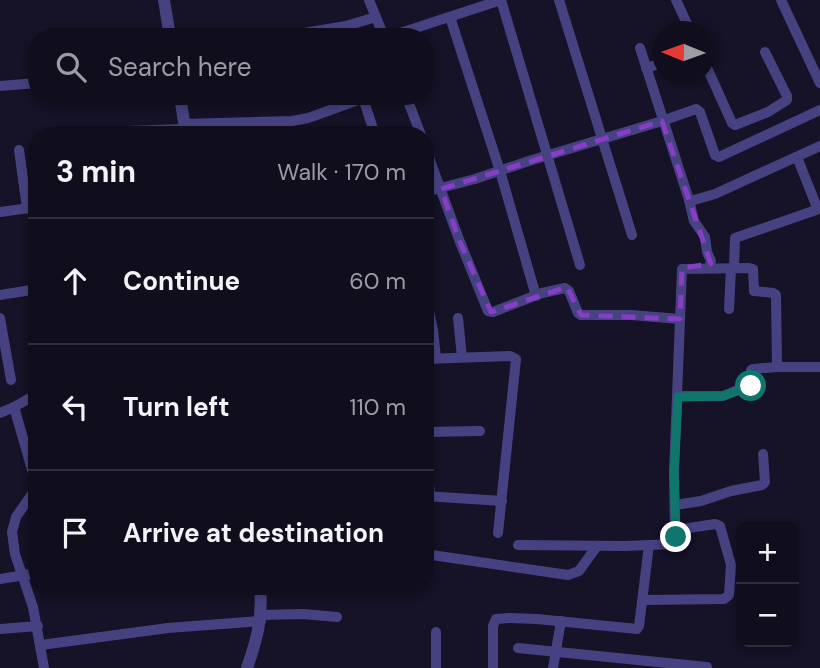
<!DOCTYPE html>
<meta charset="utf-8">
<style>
body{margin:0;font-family:"DM Sans",sans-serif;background:#191726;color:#f1f3f6}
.controls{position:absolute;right:21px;bottom:21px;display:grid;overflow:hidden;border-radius:14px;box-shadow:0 4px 10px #0003}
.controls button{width:63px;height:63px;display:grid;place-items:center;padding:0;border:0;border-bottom:2px solid #302e3b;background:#100e1d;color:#f1f3f6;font:35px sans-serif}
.compass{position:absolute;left:652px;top:21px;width:63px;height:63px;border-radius:50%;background:#100e1d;box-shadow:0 4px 10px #0003;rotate:271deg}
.stop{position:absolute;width:21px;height:21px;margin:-16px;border:5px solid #0f766e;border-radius:50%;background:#fff}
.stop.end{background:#0f766e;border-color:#fff;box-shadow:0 2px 7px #0008}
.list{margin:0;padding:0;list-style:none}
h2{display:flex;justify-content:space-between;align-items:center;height:91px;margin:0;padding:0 28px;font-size:30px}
h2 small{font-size:23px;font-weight:400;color:#9c9ca4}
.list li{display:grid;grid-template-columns:46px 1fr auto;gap:21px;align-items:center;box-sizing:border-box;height:126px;padding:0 28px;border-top:2px solid #302e3b}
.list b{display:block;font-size:26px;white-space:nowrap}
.list em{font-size:23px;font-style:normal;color:#9c9ca4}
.icon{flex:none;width:38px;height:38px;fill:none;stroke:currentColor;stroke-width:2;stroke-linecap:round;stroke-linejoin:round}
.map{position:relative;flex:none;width:820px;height:668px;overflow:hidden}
.search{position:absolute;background:#100e1d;box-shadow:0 4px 10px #0003;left:28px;top:28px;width:406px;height:77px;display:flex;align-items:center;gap:18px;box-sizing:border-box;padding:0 24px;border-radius:28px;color:#9c9ca4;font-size:26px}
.panel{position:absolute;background:#100e1d;box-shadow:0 4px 10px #0003;left:28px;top:126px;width:406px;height:469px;border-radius:28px}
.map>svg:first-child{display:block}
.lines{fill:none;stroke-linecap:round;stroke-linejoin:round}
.minor{stroke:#464281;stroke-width:10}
.tertiary{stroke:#464281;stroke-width:12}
.route{stroke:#0f766e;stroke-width:9}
.marked{fill:none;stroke:#853ec5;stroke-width:5;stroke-dasharray:14 9;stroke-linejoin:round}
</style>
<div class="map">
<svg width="820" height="668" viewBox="0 0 820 668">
<rect width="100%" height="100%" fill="#161227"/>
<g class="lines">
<!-- minor -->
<g class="minor">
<polyline points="369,0 384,37"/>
<polyline points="559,0 632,235"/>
<polyline points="676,0 691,32"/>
<polyline points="781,0 820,83"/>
<polyline points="450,17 500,171 536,296"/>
<polyline points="280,37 346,26 376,17"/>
<polyline points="388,37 501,0 580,265"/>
<polyline points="640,48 689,200 694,200 715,194 820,146"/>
<polyline points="704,61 732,123 735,125 768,112 787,100 787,96 765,52"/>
<polyline points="646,68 662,63"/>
<polyline points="0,86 37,83"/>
<polyline points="406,96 421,135"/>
<polyline points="184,124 292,121 308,118 361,99 364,101 375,135"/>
<polyline points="69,133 185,129"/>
<polyline points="425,147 460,242 488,311 493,312 542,293 565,288 569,291 578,313 581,315 631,315 680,319"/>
<polyline points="19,150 27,208"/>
<polyline points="425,192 475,179 532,160 662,121 696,109 700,112 715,155 719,157 820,110"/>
<polyline points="689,200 694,221 705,237 707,252 711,261 709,268"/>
<polyline points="0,212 37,207"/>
<polyline points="734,268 735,238 816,210 816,205 797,157"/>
<polyline points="0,295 37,289"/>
<polyline points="425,301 427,302 433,330 436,358"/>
<polyline points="729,309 731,268"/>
<polyline points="0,318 11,380"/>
<polyline points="458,318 462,357"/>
<polyline points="425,359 510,356 516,359 498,533"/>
<polyline points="678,396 723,396 735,391 750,387 751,370 753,369 777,367 820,367"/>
<polyline points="14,407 33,473 37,481"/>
<polyline points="0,413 14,407 37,394"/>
<polyline points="425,432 480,431"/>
<polyline points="425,436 430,496"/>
<polyline points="37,487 16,517 12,532 15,554 33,607 44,668"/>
<polyline points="425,496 502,501"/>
<polyline points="675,505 701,501 731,491 762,485 765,482 763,454"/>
<polyline points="518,545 625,546 672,544 675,540 674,472 682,269 749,268 753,269 754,291 773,293 776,295 777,367"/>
<polyline points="425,554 568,575 579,571 597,546"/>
<polyline points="0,579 37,573"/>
<polyline points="643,600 724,599 729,595 731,565 720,526 715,524 676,530"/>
<polyline points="261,615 303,614 337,617"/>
<polyline points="0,629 38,626"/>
<polyline points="41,645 168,628 261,621"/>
<polyline points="518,648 707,667"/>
<polyline points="436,668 436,632"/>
<polyline points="493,668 493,626 496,619 509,618 537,619 637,629 639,626 649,545"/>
<polyline points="553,668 561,621"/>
</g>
<!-- tertiary -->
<g class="tertiary">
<polyline points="164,0 170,37"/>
<polyline points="180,96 186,135"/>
<path d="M 247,668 C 257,639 263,618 260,586"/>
</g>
</g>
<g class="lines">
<!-- route -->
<polyline class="route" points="676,537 674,472 678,397 723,396 751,386"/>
</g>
<!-- marked area -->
<path class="marked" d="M 662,121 L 711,264 L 682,268 L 680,319 L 581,315 L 567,287 L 491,312 L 460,242 L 441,189 Z"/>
</svg>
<div class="controls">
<button>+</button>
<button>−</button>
</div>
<svg class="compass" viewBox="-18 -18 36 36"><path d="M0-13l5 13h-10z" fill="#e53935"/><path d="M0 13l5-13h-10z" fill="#9c9ca4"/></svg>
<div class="stop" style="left:751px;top:386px"></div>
<div class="stop end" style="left:676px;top:537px"></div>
<div class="search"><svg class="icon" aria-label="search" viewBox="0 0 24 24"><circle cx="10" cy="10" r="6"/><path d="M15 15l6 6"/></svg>Search here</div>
<section class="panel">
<h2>3 min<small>Walk · 170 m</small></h2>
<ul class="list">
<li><svg class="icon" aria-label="ahead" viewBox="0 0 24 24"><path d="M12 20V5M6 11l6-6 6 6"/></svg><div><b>Continue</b></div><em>60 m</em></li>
<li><svg class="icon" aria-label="left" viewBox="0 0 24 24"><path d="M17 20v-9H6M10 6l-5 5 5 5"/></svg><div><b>Turn left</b></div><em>110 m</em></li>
<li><svg class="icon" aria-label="arrive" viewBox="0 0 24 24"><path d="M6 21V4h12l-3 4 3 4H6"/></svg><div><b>Arrive at destination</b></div></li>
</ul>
</section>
</div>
